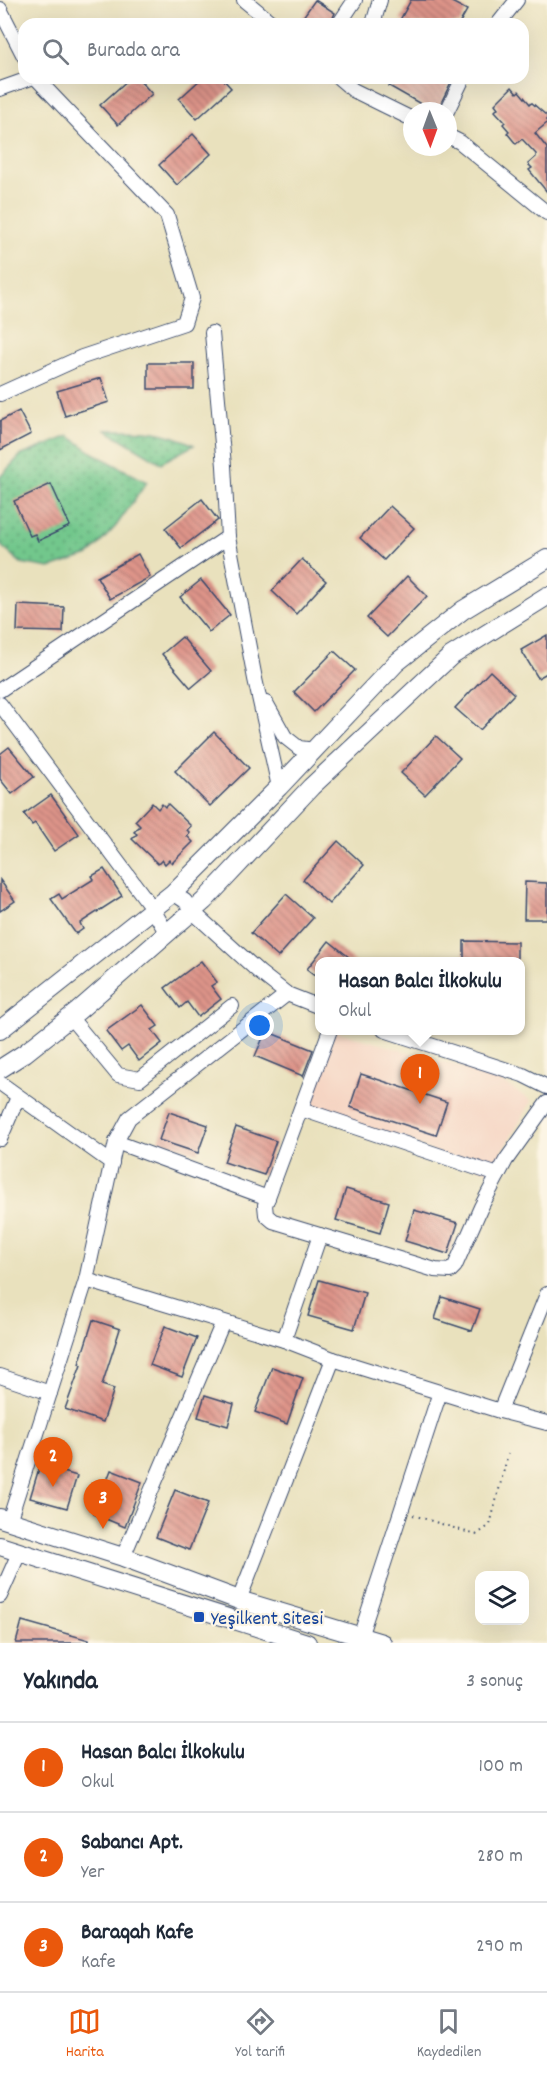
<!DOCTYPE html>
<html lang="tr">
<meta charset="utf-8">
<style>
body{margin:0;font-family:Dekko,sans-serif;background:#f6f6f7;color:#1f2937}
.controls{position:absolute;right:18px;bottom:18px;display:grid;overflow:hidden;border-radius:12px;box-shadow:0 6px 24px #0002}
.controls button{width:54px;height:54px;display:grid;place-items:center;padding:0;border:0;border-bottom:2px solid #e0e1e3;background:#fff;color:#1f2937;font:30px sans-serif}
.compass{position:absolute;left:403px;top:102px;width:54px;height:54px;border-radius:50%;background:#fff;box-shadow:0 6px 24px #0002;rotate:179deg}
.you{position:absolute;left:260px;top:1026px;width:21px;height:21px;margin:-15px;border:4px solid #fff;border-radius:50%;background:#1a73e8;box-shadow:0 0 0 9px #1a73e833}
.badge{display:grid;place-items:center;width:39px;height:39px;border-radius:50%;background:#ea580c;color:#fff;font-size:20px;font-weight:700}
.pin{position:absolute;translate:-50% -50px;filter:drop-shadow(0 2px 3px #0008)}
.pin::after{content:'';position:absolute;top:32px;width:21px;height:18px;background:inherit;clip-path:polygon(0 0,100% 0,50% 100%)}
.popup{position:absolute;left:315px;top:957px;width:210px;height:78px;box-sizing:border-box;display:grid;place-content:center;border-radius:12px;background:#fff;filter:drop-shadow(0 2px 4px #0005);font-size:20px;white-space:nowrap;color:#747a83}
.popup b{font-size:22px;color:#1f2937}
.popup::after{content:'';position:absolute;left:50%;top:100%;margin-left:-12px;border:12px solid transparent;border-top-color:#fff}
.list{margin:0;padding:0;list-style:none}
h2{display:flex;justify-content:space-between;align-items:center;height:78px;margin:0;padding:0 24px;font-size:26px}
h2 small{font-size:20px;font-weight:400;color:#747a83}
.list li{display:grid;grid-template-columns:39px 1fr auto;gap:18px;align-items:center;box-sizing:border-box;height:90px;padding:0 24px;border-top:2px solid #e0e1e3}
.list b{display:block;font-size:22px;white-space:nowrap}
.list p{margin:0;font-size:20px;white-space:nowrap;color:#747a83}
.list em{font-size:20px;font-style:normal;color:#747a83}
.icon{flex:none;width:33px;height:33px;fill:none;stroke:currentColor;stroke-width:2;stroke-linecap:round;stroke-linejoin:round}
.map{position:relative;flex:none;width:547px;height:1643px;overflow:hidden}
.search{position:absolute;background:#fff;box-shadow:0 6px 24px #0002;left:18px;right:18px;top:18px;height:66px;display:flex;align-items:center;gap:15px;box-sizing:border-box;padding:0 21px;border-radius:18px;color:#747a83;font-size:22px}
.sheet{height:348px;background:#fff}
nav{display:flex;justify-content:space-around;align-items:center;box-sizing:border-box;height:84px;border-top:2px solid #e0e1e3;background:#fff;font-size:16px;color:#747a83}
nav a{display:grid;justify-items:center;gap:3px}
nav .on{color:#ea580c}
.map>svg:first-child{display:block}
.built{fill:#f5d3c1}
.green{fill:url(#green-dots);stroke:#467b75;stroke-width:1.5}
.building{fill:url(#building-back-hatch)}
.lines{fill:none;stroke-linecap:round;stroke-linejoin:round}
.minor-casing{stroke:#3a4a6c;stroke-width:16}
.major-casing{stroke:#3a4a6c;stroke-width:20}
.path{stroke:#3a4a6c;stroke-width:2;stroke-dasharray:1.5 4.5;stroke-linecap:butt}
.minor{stroke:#fff;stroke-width:14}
.major{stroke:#fff;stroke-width:18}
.transit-dot{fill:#1a4fb4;stroke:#fcf5e5;stroke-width:2}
.labels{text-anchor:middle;stroke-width:4.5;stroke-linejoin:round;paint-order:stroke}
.transit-label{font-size:20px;fill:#164399;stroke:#fcf5e5;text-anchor:start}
</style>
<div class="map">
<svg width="547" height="1643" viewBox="0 0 547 1643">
<defs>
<pattern id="green-dots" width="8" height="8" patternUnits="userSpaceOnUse" patternTransform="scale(1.5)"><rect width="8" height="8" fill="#72c78c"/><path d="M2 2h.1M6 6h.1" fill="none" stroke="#5da276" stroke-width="1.8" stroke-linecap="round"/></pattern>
<pattern id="building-back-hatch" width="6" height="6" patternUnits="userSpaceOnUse" patternTransform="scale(1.5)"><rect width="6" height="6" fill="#de9489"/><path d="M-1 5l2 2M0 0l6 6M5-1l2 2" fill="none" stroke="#b37973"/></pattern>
</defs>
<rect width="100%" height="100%" fill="#fcf5e5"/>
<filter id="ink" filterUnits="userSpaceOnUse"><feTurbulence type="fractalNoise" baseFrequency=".0167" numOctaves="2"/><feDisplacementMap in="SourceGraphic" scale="12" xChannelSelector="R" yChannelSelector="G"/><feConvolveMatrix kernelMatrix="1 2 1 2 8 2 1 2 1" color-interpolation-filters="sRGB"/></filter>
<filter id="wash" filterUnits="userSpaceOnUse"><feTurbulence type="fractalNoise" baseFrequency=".008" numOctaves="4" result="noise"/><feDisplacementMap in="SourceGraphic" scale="24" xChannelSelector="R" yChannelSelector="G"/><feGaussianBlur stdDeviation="1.35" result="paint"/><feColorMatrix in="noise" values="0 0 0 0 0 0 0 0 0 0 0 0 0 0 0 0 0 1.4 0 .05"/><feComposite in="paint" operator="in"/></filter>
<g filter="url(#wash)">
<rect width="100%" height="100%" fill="#e9e1bd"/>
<!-- built -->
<polygon class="built" points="335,1031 492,1076 532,1101 490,1172 309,1106"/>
<!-- green -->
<g class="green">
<path d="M 106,430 C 141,430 161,429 194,445 L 161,463 Z"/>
<polygon points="69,436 93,453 147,482 116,526 89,555 50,568 21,563 0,545 0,477 20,456"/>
</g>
<g id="blocks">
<!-- building -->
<g class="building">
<polygon points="315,0 335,13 330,24 298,24"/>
<polygon points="411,0 448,0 467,10 459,24 407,24 400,20"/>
<polygon points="130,78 138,78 152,94 118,125 100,105"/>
<polygon points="202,78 222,78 231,88 197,119 179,99"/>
<polygon points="394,78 453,78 437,111 433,111 389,86"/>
<polygon points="512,87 517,93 519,91 530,104 532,103 547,116 547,123 535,133 547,148 547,192 529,170 532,168 528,164 536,157 536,154 522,139 516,144 507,133 509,131 503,124 505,122 495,111 498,108 495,104"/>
<polygon points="193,134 211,154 177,185 159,165"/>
<rect x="148" y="363" width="46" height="26"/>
<polygon points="101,378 109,402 65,416 57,391"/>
<polygon points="19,411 31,434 0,450 0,421"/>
<polygon points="51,484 70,526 38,541 35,534 30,536 14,501"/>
<polygon points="202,499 218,520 181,548 165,528"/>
<polygon points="390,506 414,528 384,560 360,538"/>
<polygon points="138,554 150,577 110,599 97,577"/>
<polygon points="302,559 326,581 296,614 272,591"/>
<polygon points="407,576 427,596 387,637 367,618"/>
<polygon points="201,580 230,615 209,632 180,597"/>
<polygon points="18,605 64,607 63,632 17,631"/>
<polygon points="547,635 547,673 538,678 521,650"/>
<polygon points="182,637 211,671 191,688 162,654"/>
<polygon points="334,651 355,670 314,712 294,692"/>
<polygon points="490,671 514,694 480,730 455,708"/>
<polygon points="214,732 249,768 210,806 175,771"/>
<polygon points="436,736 460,758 425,795 401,773"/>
<polygon points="9,747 34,777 12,794 0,779 0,754"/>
<polygon points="51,795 79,834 54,851 35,823 32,825 24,814"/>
<polygon points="152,803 158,809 162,804 165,807 168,804 191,826 187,830 190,833 187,836 193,842 172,863 169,860 165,864 162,860 158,864 132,839 137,834 134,832 140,826 135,821"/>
<polygon points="338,841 364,865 329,904 303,880"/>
<polygon points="104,869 122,896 80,923 83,929 76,934 51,899 59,894 62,899 94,879 92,876"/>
<polygon points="0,880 15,901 0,911"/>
<polygon points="525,882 547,883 547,919 524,919"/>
<polygon points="286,894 313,918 278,957 251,933"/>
<polygon points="329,941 355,962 320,962 320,979 307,969"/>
<polygon points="464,941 517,942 517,962 464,962"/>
<polygon points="201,961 217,982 211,986 221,999 198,1017 187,1002 180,1008 165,988"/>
<polygon points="142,1005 158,1026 152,1030 162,1043 139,1061 128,1046 121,1051 106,1031"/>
<polygon points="266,1031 313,1050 303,1076 255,1056"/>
<polygon points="361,1074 447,1102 436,1135 350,1107"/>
<polygon points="169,1112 208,1125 198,1153 159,1140"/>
<polygon points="236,1127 276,1141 264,1175 224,1162"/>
<polygon points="346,1189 389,1202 380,1233 336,1220"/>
<polygon points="414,1210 458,1223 448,1254 405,1241"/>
<polygon points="319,1280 365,1293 354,1329 308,1316"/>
<polygon points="442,1297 480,1309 472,1331 435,1319"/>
<polygon points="93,1320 120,1329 102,1385 114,1389 103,1422 65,1409 81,1365 79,1364"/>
<polygon points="165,1326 197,1338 182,1377 150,1365"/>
<polygon points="272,1367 303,1378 287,1424 255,1412"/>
<polygon points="205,1395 234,1404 228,1426 198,1417"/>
<polygon points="40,1465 77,1476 67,1508 30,1498"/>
<polygon points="111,1470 142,1482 125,1527 94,1514"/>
<polygon points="175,1490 208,1503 189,1550 156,1537"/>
<polygon points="22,1621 89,1640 89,1643 16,1643"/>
</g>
</g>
</g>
<g filter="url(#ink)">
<use href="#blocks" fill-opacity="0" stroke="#3a4a6c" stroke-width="1.5"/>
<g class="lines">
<!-- minor casing -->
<g class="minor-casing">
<g id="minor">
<polyline points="244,0 273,24"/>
<polyline points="0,9 24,56"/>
<polyline points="339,24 355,0"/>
<polyline points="373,24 380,0"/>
<polyline points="498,24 517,0"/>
<polyline points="339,78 353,90 412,119"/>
<polyline points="0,89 31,78"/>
<polyline points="447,111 463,78"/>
<polyline points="448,136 460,142 547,213"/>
<polyline points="212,333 224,466 228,537 255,679 279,787"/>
<polyline points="0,394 82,357 184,323 192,298 167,215 36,78"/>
<polyline points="0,690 228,537"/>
<polyline points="266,703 285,737 299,748 315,750"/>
<polyline points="0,704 153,909 163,927 169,932"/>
<polyline points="173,893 185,901 193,912 259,972 287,994 320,1007"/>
<polyline points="70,1017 118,1075 140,1079 232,1006"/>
<polyline points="330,1030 265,1205 266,1215 273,1221 435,1270 450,1271 455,1266 481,1207 506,1160 547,1103"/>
<polyline points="384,1030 523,1075 547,1087"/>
<polyline points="0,1083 112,1163"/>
<polyline points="301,1109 498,1175"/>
<polyline points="0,1139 18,1097"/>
<polyline points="116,1142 268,1198"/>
<polyline points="86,1280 284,1340 333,1359 500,1411 547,1423"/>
<polyline points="284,1340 320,1235"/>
<polyline points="0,1376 50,1393"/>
<polyline points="500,1411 547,1294"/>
<polyline points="9,1521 86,1280 116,1142 129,1118 287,994"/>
<polyline points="123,1557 223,1322"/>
<polyline points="0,1596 19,1553"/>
<polyline points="239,1600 333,1359"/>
<polyline points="360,1637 440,1392"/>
</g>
</g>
<!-- major casing -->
<g class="major-casing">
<g id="major">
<polyline points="0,1030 173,893 279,787 396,663 463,610 547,559"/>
<polyline points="0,1069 25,1053 78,1011 204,901 311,787 451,656 547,596"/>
<polyline points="0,1518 123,1557 239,1600 382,1643"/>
<polyline points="0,1546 307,1643"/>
</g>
</g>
<!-- path -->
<polyline class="path" points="413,1515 476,1535 490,1525 508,1454"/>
<!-- minor -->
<use href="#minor" class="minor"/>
<!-- major -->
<use href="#major" class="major"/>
</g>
</g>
<!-- markers -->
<rect class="transit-dot" x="193" y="1611" width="12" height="12" rx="3"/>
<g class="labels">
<!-- transit labels -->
<g class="transit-label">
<text x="211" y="1624">Yeşilkent Sitesi</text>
</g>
</g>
</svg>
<div class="controls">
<button><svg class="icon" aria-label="layers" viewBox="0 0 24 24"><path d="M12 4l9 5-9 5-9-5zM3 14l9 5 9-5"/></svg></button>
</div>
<svg class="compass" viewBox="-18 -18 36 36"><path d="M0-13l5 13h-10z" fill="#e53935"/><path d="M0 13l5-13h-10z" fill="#747a83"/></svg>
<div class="you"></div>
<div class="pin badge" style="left:420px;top:1104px">1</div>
<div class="popup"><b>Hasan Balcı İlkokulu</b>Okul</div>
<div class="pin badge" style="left:53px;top:1487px">2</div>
<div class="pin badge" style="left:103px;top:1529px">3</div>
<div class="search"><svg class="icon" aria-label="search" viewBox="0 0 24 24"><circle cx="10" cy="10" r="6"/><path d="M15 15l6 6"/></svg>Burada ara</div>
</div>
<section class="sheet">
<h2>Yakında<small>3 sonuç</small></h2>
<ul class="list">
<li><span class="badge">1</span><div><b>Hasan Balcı İlkokulu</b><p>Okul</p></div><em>100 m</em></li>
<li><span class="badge">2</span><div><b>Sabancı Apt.</b><p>Yer</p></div><em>280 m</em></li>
<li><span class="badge">3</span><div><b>Baraqah Kafe</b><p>Kafe</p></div><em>290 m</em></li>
</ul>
</section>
<nav>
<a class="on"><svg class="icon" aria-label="map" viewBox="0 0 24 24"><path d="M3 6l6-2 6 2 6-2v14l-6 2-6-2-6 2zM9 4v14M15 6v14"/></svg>Harita</a>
<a><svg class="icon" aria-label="directions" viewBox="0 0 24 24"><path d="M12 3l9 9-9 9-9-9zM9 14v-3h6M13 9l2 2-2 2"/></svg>Yol tarifi</a>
<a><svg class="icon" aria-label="saved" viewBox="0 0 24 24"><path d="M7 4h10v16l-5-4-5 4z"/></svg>Kaydedilen</a>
</nav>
